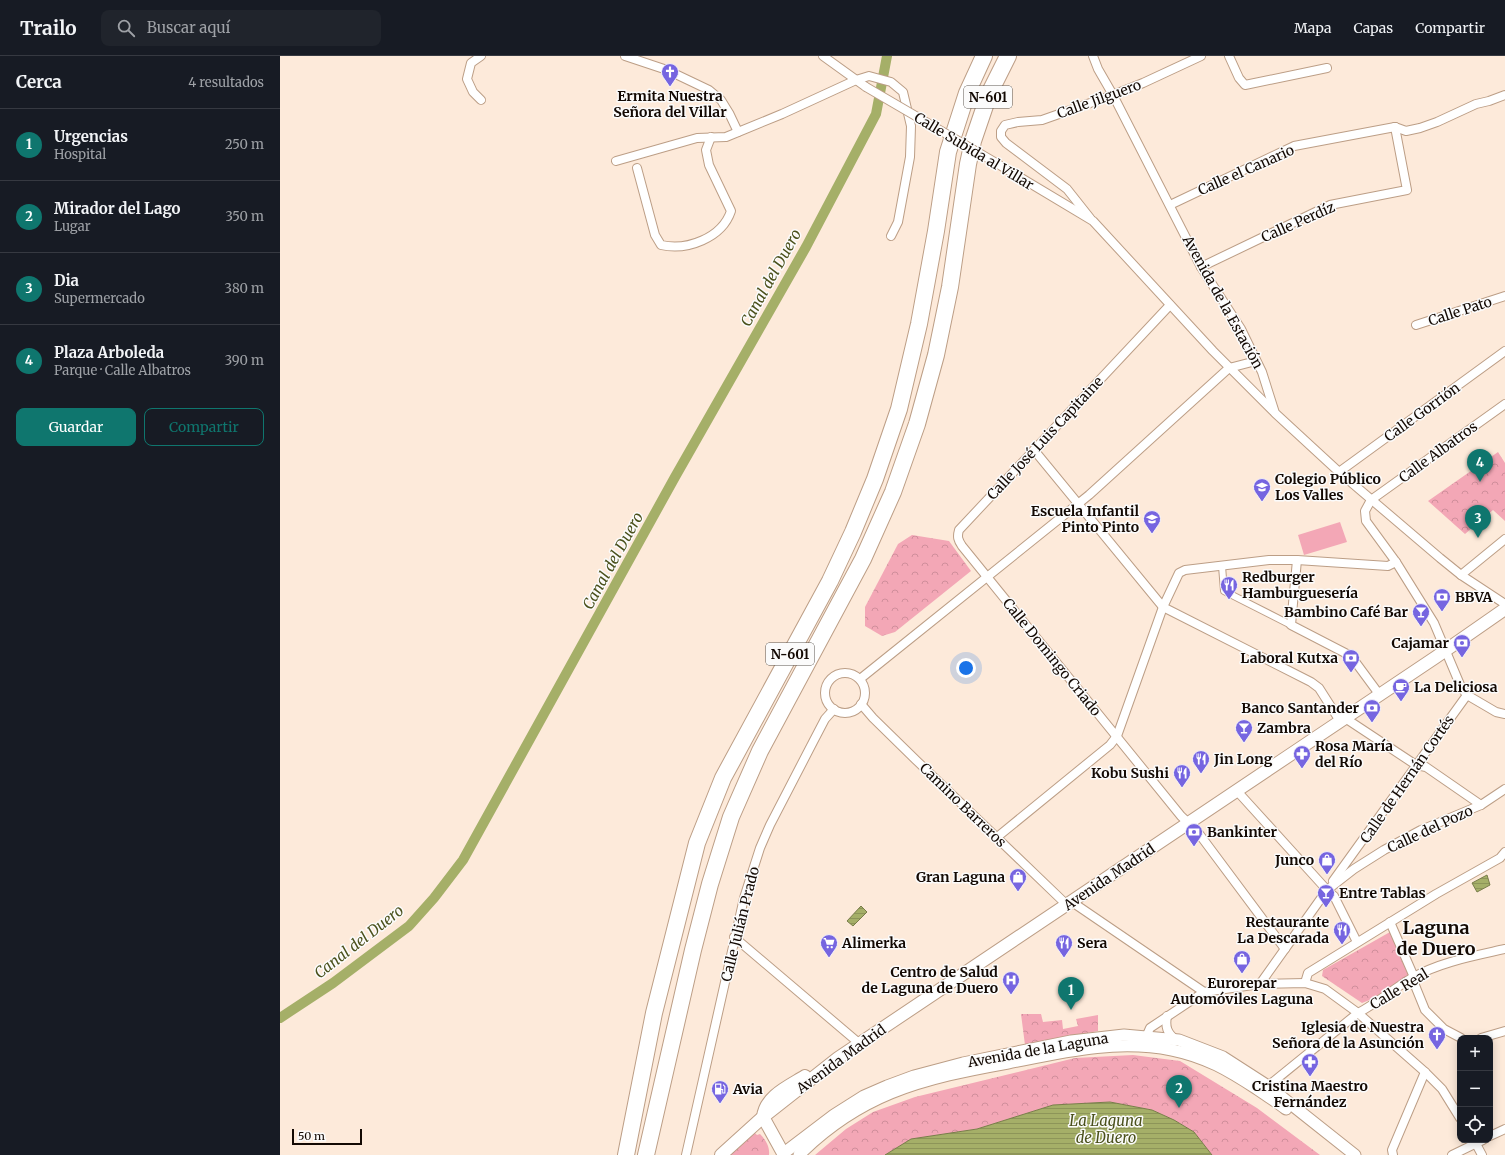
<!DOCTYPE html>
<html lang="es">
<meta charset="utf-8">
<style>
body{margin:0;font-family:Merriweather,serif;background:#20242c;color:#f1f3f6}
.controls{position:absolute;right:12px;bottom:12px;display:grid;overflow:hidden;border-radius:8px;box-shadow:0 2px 10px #0003}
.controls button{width:36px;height:36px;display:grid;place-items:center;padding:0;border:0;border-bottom:1px solid #363941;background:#171b24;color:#f1f3f6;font:20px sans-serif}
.scale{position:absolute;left:12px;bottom:10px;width:70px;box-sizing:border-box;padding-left:4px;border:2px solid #130903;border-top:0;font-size:11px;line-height:14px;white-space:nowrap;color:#130903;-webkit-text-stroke:3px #fbfbfb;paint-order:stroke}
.you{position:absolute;left:686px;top:612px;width:14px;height:14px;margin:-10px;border:3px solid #fff;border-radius:50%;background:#1a73e8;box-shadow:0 0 0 6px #1a73e833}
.badge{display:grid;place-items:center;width:26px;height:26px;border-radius:50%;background:#0f766e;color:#fff;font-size:13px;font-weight:700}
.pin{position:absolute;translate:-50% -33px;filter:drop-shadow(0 1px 2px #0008)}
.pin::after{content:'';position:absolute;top:21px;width:14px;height:12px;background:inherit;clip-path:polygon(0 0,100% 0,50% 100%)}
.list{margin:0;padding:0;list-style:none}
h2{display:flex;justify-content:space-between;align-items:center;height:52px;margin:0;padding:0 16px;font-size:17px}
h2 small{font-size:13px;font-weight:400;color:#9ea1a6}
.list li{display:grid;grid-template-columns:26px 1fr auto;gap:12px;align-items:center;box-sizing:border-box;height:72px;padding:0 16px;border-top:1px solid #363941}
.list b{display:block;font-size:15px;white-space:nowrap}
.list p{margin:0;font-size:13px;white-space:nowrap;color:#9ea1a6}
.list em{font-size:13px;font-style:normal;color:#9ea1a6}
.actions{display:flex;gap:8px;padding:12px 16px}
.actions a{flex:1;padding:9px 0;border:1px solid #0f766e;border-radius:8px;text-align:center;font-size:14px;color:#0f766e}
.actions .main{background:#0f766e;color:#fff}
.icon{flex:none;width:22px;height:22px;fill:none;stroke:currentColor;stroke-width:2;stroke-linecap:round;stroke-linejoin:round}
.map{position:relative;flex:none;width:1225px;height:1099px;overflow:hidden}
header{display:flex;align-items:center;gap:24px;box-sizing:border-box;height:56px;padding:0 20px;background:#171b24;border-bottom:1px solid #363941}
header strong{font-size:19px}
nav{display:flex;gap:22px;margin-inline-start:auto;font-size:14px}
.search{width:280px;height:36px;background:#20242c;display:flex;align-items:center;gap:10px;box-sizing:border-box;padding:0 14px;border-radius:8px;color:#9ea1a6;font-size:15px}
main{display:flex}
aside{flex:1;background:#171b24}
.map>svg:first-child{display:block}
.green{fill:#f3a7b6}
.park{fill:url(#park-crowns)}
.water{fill:url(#water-rules);stroke:#797d4a}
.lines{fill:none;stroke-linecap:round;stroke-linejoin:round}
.canal{stroke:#a5af68;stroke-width:10}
.pedestrian-casing{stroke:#bc9e86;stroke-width:8}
.minor-casing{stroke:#bc9e86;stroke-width:10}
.tertiary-casing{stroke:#bc9e86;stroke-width:13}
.secondary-casing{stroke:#bc9e86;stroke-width:14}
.motorway-casing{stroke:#bc9e86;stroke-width:18}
.pedestrian{stroke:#fff;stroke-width:6}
.minor{stroke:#fff;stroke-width:8}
.tertiary{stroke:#fff;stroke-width:11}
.secondary{stroke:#fff;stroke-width:12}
.motorway{stroke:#fff;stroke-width:16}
.minor-bridge-casing{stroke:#bc9e86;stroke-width:10;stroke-linecap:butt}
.minor-bridge{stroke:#fff;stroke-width:8}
.labels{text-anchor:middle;stroke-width:3;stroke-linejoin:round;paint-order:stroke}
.shield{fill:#fbfbfb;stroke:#59524d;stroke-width:1}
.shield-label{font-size:13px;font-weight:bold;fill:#130903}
.poi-label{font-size:14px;font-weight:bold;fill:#130903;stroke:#fbfbfb;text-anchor:start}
.street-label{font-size:14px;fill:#130903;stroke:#fbfbfb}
.water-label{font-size:15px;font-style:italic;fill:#4b511c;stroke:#fbfbfb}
.district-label{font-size:18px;font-weight:bold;fill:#130903;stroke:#fbfbfb}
</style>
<header>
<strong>Trailo</strong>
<div class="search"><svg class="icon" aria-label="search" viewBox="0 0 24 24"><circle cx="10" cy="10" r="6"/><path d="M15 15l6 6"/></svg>Buscar aquí</div>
<nav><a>Mapa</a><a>Capas</a><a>Compartir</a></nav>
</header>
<main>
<aside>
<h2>Cerca<small>4 resultados</small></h2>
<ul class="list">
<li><span class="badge">1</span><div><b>Urgencias</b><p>Hospital</p></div><em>250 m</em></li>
<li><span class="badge">2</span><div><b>Mirador del Lago</b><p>Lugar</p></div><em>350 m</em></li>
<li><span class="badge">3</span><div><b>Dia</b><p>Supermercado</p></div><em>380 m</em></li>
<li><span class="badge">4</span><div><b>Plaza Arboleda</b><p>Parque · Calle Albatros</p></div><em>390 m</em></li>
</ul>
<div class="actions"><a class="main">Guardar</a><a>Compartir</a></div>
</aside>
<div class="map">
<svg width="1225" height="1099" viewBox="0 0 1225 1099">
<defs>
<pattern id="park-crowns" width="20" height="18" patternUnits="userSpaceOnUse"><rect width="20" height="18" fill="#f3a7b6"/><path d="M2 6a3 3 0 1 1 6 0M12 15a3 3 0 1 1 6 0" fill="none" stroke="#cf8e9b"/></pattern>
<pattern id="water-rules" width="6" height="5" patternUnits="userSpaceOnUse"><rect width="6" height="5" fill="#a5af68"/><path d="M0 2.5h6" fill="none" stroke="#8d9559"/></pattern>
</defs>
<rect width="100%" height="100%" fill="#fdeada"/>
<!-- green -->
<polygon class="green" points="1060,466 1067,486 1024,499 1018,479"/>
<!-- park -->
<g class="park">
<polygon points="1218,396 1225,407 1225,465 1213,454 1185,478 1148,445"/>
<polygon points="632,479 669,485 691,515 615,576 602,580 585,570 585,551 618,488"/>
<polygon points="1110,876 1129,919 1092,943 1082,947 1042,920 1043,914"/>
<polygon points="741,958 761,958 763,966 782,964 783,973 798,970 796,963 818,959 818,975 745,989"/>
<polygon points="853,999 900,1005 977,1052 1040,1099 932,1099 914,1076 894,1064 872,1054 830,1046 773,1049 697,1073 631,1083 605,1099 535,1099 566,1073 593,1056 635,1041 795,1002"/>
<path d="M 474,1076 L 477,1079 L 480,1078 C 486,1084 490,1091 489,1099 L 449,1099 Z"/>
</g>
<!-- water -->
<g class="water">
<polygon points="1207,819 1210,829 1197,836 1192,827"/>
<polygon points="581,850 587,856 573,870 567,865"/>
<polygon points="830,1046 872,1054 894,1064 914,1076 932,1099 605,1099 631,1083 697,1073 773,1049"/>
</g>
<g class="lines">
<!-- canal -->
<polyline class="canal" points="0,962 53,927 129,870 154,842 183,804 395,421 526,191 596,58 607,0"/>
<!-- pedestrian casing -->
<g class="pedestrian-casing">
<polyline id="pedestrian" points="942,510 944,535 1011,569"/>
</g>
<!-- minor casing -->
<g class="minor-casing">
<g id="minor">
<polyline points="201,0 191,7 187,23 193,36 201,44"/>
<polyline points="345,0 387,14 429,34 441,44 449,57 458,76"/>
<polyline points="543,0 586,31"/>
<polyline points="813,0 818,13 833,39 921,211 961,273 982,316 995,357 1059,416 1160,502 1181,519 1225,548"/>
<polyline points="949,0 959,22 965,29 1047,12"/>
<polyline points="1115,71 1126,75 1140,72 1157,66 1196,48 1209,45 1225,39"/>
<polyline points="336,105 417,82 446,81 502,58 576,24 589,20 611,26 623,36 631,70 630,101 618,166 611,180"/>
<polyline points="723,111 813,165 933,295 993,355"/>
<path d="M 357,112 L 375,179 L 381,189 C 407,195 442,182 451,155 L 429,109 L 426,94 L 431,81"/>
<polyline points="890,149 1014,90 1115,71"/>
<polyline points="810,162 787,133 726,87 721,81 721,75 725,69 738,66 762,64 833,39 863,27 921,0"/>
<polyline points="921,211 1050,149 1127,134 1115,71"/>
<path d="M 890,249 L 679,474 C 677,481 678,484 682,490 L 901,760 L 917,775 L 1005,893"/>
<polyline points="1136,269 1225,240"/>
<polyline points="1225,348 1091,444 1085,455 1086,465 1116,506 1154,567 1181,631 1187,639 1216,656 1225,658"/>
<polyline points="754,394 883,551 1031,626 1039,632 1060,665"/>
<polyline points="1059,416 1225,295"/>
<polyline points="1017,504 1011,569 1071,600 1099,638"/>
<polyline points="1181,519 1225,483"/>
<circle cx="565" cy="637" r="20"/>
<polyline points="580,623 809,439 949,312 976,305"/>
<polyline points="581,648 593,662 638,706 787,849"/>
<polyline points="1065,662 1136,709 1146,711 1201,749"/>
<polyline points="957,735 1047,834 1054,840 1077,886"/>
<polyline points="716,782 830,689 837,680 883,551 899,517 905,514 989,504 1017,504 1108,510 1116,506"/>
<polyline points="1053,825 1187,639"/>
<polyline points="792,846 924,936"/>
<polyline points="1110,866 1134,921"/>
<polyline points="454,881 580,988"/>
<polyline points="1132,922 1145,954 1164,973 1181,982"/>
<polyline points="1025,927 1028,917 1156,838 1220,802 1225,796"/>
<polyline points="980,928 1047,834 1074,813 1104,794 1141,774 1201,749 1225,733"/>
<path d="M 887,960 C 885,971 887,977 896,984"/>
<polyline points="1201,982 1225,975"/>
<polyline points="866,985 866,981 870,972 924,936 980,928 1025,927 1045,933 1078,957 1145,1016 1162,1033 1180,1062"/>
<path d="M 988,1030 L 1078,957 C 1097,947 1113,933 1132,922 C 1160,906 1194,900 1225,893"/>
<polyline points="1210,1080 1225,1073"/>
<polyline points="1194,1084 1202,1099"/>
<polyline points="406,1099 464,842 480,792 490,769 533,686 545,663 554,653"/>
<polyline points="1113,1099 1112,1094 1145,1016"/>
<polyline points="1172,1099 1203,1084"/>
</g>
</g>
<!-- tertiary casing -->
<g class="tertiary-casing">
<g id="tertiary">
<polyline points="504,1097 554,1059 584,1040 607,1030 634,1020 683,1007 791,985 844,979 899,984 943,1001 988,1030 1075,1099"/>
<path d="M 519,1099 C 545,1073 577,1051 611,1037 C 648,1022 689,1014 728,1007 C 783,996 836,983 892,994 C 926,1001 948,1014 977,1033 C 987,1040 997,1046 1006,1053"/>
</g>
</g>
<!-- secondary casing -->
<g class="secondary-casing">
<g id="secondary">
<polyline points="441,1099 483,1061 558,1002 1156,601 1225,553"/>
<path d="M 504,1099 L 483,1061 C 485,1040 509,1030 525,1020"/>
</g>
</g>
<!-- motorway casing -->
<g class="motorway-casing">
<g id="motorway">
<polyline points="346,1099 374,957 417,787 443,722 550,525 573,476 595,423 619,353 639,268 656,175 668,96 687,37 704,0"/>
<polyline points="366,1099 413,894 430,828 451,761 480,695 583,503 613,436 637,368 656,299 670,231 688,108 693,85 709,38 728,0"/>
</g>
</g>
<!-- pedestrian -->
<use href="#pedestrian" class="pedestrian"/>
<!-- minor -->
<use href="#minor" class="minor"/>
<!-- tertiary -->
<use href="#tertiary" class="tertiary"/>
<!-- secondary -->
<use href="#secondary" class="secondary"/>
<!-- motorway -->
<use href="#motorway" class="motorway"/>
<!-- minor-bridge casing -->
<g class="minor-bridge-casing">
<polyline id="minor-bridge" points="586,31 723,111"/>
</g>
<!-- minor-bridge -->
<use href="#minor-bridge" class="minor-bridge"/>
</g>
<!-- icons -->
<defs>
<g id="church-pin" transform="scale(0.9)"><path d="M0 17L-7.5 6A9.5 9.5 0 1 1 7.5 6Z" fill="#7665e0" stroke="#fbfbfb"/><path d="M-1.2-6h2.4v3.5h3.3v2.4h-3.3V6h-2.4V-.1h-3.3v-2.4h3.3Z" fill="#fff"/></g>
<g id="school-pin" transform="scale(0.9)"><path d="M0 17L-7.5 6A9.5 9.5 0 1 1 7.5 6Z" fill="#7665e0" stroke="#fbfbfb"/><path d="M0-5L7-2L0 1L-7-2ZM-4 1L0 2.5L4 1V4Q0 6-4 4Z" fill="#fff"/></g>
<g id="restaurant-pin" transform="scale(0.9)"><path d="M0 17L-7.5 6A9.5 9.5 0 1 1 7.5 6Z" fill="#7665e0" stroke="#fbfbfb"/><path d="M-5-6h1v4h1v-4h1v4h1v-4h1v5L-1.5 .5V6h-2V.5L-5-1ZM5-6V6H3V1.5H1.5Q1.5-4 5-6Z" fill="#fff"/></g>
<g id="bank-pin" transform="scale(0.9)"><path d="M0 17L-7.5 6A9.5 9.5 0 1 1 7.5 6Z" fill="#7665e0" stroke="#fbfbfb"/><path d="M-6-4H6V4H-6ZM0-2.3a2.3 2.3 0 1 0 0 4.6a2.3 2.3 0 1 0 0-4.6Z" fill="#fff"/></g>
<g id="bar-pin" transform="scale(0.9)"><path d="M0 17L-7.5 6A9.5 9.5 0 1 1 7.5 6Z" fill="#7665e0" stroke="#fbfbfb"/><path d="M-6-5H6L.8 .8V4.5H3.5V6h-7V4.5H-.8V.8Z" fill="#fff"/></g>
<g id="cafe-pin" transform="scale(0.9)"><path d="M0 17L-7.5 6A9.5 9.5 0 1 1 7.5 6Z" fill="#7665e0" stroke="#fbfbfb"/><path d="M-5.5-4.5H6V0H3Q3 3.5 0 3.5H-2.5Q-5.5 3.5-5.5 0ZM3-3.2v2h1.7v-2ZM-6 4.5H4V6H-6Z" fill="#fff"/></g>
<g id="pharmacy-pin" transform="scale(0.9)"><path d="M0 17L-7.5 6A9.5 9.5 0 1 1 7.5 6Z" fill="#7665e0" stroke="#fbfbfb"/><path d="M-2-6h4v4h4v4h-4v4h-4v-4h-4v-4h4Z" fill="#fff"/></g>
<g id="shop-pin" transform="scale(0.9)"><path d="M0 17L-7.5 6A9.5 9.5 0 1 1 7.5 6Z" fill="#7665e0" stroke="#fbfbfb"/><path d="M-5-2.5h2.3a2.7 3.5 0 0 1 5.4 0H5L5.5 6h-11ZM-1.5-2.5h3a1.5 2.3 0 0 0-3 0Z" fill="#fff"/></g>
<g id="supermarket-pin" transform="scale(0.9)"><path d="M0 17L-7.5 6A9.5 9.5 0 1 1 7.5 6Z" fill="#7665e0" stroke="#fbfbfb"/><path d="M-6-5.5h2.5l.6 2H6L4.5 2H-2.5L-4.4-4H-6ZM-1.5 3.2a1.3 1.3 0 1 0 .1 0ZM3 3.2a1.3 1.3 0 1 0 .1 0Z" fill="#fff"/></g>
<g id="hospital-pin" transform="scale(0.9)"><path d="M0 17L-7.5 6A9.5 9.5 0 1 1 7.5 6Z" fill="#7665e0" stroke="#fbfbfb"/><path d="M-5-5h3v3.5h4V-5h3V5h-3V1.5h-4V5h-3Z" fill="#fff"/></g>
<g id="fuel-pin" transform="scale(0.9)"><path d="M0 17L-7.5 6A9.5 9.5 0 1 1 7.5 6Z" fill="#7665e0" stroke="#fbfbfb"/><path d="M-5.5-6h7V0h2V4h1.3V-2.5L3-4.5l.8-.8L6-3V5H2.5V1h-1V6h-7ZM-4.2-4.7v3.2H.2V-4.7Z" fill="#fff"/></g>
</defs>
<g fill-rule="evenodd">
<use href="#church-pin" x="390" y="16"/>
<use href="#school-pin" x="982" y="431"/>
<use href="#school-pin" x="872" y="463"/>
<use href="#restaurant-pin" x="949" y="529"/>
<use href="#bank-pin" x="1162" y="541"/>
<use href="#bar-pin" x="1141" y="556"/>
<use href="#bank-pin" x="1182" y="587"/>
<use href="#bank-pin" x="1071" y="602"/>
<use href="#cafe-pin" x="1121" y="631"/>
<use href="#bank-pin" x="1092" y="652"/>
<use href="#bar-pin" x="964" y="672"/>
<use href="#pharmacy-pin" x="1022" y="698"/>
<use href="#restaurant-pin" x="921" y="703"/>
<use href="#restaurant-pin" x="902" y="717"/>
<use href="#bank-pin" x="914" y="776"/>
<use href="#shop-pin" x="1047" y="804"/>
<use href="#shop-pin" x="738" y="821"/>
<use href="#bar-pin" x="1046" y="837"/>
<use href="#restaurant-pin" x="1062" y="874"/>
<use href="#supermarket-pin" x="549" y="887"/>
<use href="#restaurant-pin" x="784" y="887"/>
<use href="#shop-pin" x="962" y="903"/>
<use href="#hospital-pin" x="731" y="924"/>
<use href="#church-pin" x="1157" y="979"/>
<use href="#pharmacy-pin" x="1030" y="1006"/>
<use href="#fuel-pin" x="440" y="1033"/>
</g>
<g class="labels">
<!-- shield labels -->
<g class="shield">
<rect x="684" y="30" width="48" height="22" rx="3"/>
<rect x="486" y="587" width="48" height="22" rx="3"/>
</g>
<g class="shield-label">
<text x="708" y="46">N-601</text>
<text x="510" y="603">N-601</text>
</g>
<!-- poi labels -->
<g class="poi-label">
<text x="390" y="45" text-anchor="middle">Ermita Nuestra<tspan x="390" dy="16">Señora del Villar</tspan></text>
<text x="995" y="428">Colegio Público<tspan x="995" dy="16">Los Valles</tspan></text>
<text x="859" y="460" text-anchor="end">Escuela Infantil<tspan x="859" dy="16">Pinto Pinto</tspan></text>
<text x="962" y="526">Redburger<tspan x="962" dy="16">Hamburguesería</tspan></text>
<text x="1175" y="546">BBVA</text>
<text x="1128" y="561" text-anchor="end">Bambino Café Bar</text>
<text x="1169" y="592" text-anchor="end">Cajamar</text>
<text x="1058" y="607" text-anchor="end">Laboral Kutxa</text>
<text x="1134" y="636">La Deliciosa</text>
<text x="1079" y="657" text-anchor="end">Banco Santander</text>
<text x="977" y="677">Zambra</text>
<text x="1035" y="695">Rosa María<tspan x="1035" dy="16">del Río</tspan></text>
<text x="934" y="708">Jin Long</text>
<text x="889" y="722" text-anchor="end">Kobu Sushi</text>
<text x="927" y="781">Bankinter</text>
<text x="1034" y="809" text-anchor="end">Junco</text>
<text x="725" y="826" text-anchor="end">Gran Laguna</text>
<text x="1059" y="842">Entre Tablas</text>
<text x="1049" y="871" text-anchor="end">Restaurante<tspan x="1049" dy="16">La Descarada</tspan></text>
<text x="562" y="892">Alimerka</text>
<text x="797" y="892">Sera</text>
<text x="718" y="921" text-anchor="end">Centro de Salud<tspan x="718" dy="16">de Laguna de Duero</tspan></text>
<text x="962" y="932" text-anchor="middle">Eurorepar<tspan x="962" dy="16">Automóviles Laguna</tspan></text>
<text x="1144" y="976" text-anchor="end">Iglesia de Nuestra<tspan x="1144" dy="16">Señora de la Asunción</tspan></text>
<text x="1030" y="1035" text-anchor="middle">Cristina Maestro<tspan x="1030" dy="16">Fernández</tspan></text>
<text x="453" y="1038">Avia</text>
</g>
<!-- street labels -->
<g class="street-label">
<text transform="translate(819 43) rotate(-20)" y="5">Calle Jilguero</text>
<text transform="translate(694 95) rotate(31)" y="5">Calle Subida al Villar</text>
<text transform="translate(966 114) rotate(-24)" y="5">Calle el Canario</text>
<text transform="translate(1018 166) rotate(-24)" y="5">Calle Perdíz</text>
<text transform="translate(943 246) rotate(61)" y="5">Avenida de la Estación</text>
<text transform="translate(1180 255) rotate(-18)" y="5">Calle Pato</text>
<text transform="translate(1142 356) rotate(-36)" y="5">Calle Gorrión</text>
<text transform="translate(765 382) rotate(-47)" y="5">Calle José Luis Capitaine</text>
<text transform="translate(1158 396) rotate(-36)" y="5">Calle Albatros</text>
<text transform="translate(772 601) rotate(51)" y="5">Calle Domingo Criado</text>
<text transform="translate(1127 723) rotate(-55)" y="5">Calle de Hernán Cortés</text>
<text transform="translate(683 749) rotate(44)" y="5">Camino Barreros</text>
<text transform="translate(1150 773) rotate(-25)" y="5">Calle del Pozo</text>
<text transform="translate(829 821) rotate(-34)" y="5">Avenida Madrid</text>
<text transform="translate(460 868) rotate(-76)" y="5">Calle Julián Prado</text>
<text transform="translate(1119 933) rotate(-31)" y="5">Calle Real</text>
<text transform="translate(758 994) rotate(-10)" y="5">Avenida de la Laguna</text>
<text transform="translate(561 1003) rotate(-36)" y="5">Avenida Madrid</text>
</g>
<!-- water labels -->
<g class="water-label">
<text transform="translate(491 222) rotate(-61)" y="5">Canal del Duero</text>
<text transform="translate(333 505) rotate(-61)" y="5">Canal del Duero</text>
<text transform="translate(79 886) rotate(-38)" y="5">Canal del Duero</text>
<text x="826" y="1070">La Laguna<tspan x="826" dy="17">de Duero</tspan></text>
</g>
<!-- district labels -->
<g class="district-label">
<text x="1156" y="878">Laguna<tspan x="1156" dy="21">de Duero</tspan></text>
</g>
</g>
</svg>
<div class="controls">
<button>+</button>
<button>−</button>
<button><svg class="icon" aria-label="locate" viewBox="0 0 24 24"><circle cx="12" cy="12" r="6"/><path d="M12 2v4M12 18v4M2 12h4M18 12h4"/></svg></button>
</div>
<div class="scale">50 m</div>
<div class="you"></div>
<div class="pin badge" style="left:791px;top:954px">1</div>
<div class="pin badge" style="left:899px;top:1052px">2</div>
<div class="pin badge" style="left:1198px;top:482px">3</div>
<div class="pin badge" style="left:1200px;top:426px">4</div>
</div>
</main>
